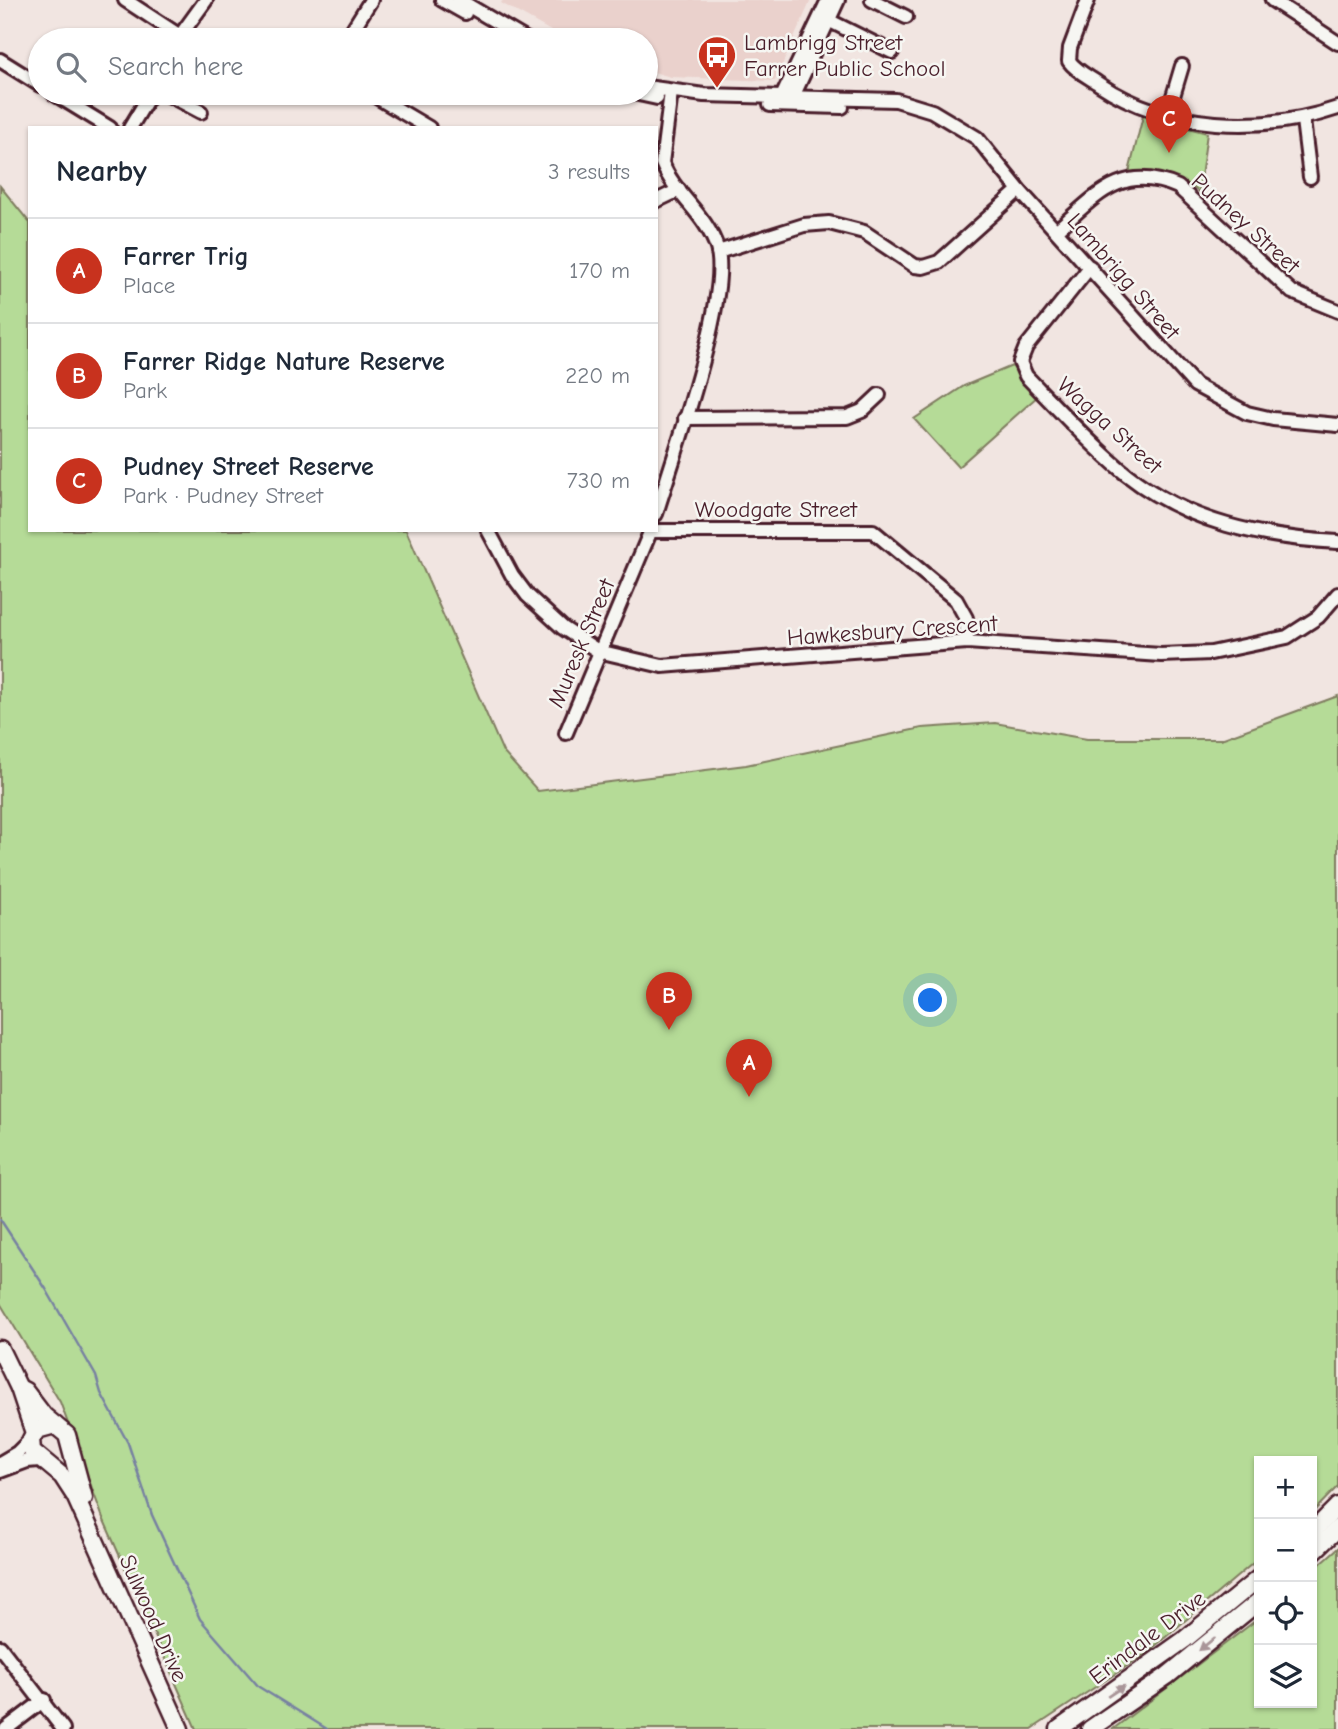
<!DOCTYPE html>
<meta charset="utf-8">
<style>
body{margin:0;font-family:"Comic Neue",sans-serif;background:#f2f2f3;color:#1f2937}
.controls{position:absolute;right:21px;bottom:21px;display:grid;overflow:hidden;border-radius:0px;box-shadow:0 2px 5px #0004}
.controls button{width:63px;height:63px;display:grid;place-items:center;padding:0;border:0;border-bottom:2px solid #e0e1e3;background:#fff;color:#1f2937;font:35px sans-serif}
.you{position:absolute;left:931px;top:1001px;width:24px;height:24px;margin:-18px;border:5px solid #fff;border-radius:50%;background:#1a73e8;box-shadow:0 0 0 10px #1a73e833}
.badge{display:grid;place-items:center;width:46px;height:46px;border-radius:50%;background:#c8321e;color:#fff;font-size:23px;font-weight:700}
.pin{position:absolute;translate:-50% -58px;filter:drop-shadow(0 2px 4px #0008)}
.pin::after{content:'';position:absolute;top:37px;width:24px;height:21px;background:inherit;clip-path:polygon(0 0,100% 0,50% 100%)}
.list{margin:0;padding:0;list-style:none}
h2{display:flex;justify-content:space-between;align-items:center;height:91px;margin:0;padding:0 28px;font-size:30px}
h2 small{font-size:23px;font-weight:400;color:#747a83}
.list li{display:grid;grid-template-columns:46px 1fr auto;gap:21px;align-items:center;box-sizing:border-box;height:105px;padding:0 28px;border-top:2px solid #e0e1e3}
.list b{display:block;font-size:26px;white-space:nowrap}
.list p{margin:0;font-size:23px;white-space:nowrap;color:#747a83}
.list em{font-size:23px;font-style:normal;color:#747a83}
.icon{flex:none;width:38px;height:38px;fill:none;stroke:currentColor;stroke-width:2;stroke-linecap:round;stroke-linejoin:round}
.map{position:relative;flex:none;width:1338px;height:1729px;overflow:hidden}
.search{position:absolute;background:#fff;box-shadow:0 2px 5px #0004;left:28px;top:28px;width:630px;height:77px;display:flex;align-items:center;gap:18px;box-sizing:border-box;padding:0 24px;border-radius:38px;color:#747a83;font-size:26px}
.panel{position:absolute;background:#fff;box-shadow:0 2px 5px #0004;left:28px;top:126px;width:630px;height:406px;border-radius:0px}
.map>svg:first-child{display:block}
.built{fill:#ead1cc}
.green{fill:#b5db97;stroke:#807d61;stroke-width:2}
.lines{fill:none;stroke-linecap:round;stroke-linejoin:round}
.stream{stroke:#7781a1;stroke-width:2.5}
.minor-casing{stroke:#4a1f2b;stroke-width:18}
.major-casing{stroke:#4a1f2b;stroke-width:21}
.minor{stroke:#f6f6f2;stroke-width:12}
.major{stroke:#f6f6f2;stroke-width:16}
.oneway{fill:#a99598}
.labels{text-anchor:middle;stroke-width:5;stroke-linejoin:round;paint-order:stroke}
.poi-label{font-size:23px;fill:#4a1f2b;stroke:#f6f6f2;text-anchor:start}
.street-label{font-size:23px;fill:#4a1f2b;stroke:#f6f6f2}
</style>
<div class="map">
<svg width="1338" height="1729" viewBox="0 0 1338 1729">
<rect width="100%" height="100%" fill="#f1e5e1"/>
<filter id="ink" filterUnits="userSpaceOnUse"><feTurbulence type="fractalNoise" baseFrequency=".0143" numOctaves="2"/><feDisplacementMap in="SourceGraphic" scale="14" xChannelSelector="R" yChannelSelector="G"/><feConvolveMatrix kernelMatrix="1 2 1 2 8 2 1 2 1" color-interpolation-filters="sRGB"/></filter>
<g filter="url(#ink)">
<!-- built -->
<polygon class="built" points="503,0 811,0 775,81 671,77 646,70 646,40 567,40 501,3"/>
<!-- green -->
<g class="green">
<path d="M 1143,116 L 1207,133 L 1199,192 C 1178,175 1156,173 1129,172 Z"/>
<polygon points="0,186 30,223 30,530 406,530 503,752 538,791 746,765 922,728 995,723 1087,739 1221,739 1338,696 1338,1486 1312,1513 1312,1461 1259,1461 1259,1558 1148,1652 1032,1729 196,1729 103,1518 60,1402 0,1303"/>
<polygon points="1012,366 1038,396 958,467 914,419 964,386"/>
<polygon points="1338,1548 1338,1729 1113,1729 1259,1618 1259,1703 1312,1703 1312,1571"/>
</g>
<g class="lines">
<!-- stream -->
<polyline class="stream" points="0,1219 46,1289 96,1376 101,1393 128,1443 152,1515 200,1619 259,1687 327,1729"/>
<!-- minor casing -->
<g class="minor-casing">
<g id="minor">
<polyline points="125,0 180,36"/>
<polyline points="442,0 465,13"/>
<polyline points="459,0 527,40"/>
<polyline points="872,0 906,17"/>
<path d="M 1088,0 L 1070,48 L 1069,61 C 1076,71 1089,77 1099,84 C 1168,130 1261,134 1338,108"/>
<polyline points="1272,0 1338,43"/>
<polyline points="828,20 892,52"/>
<polyline points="177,40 206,0"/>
<polyline points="346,40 371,0"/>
<polyline points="0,60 40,85"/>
<polyline points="646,87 704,95 896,100 932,111 977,138 1019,190 1195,385 1247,413 1273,419 1338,425"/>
<polyline points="53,93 110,128"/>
<polyline points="165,93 201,112"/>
<polyline points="370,93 429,128"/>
<polyline points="634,93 657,98"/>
<polyline points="780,101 828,0"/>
<polyline points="791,101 838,0"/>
<polyline points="770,105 842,107"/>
<polyline points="1168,113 1182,66"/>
<polyline points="1303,120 1310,177"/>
<polyline points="130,128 151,93"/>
<polyline points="656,201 679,190"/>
<path d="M 1057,230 C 1097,195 1122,163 1178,187 L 1292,292 L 1338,311"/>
<polyline points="718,252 804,225 829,223 864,232 915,266 923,267 939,262 1019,190"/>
<path d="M 1090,267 L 1026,347 L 1020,362 L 1026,376 C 1058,409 1091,445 1126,474 C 1188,523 1262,538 1338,542"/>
<polyline points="685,418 847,417 862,411 879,395"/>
<path d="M 656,514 C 672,461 732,294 717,248 C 706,214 675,195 662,163 L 671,92"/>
<polyline points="488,530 512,575 527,595 563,628 598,651 662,666 967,642 1161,655 1211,653 1287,637 1318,617 1338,594"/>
<polyline points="651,531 873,531 956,600 966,618 967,642"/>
<polyline points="566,733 651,530"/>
<polyline points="0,1463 17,1453 31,1439"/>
<polyline points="0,1471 27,1461 39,1460"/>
<polyline points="0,1647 63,1729"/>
<polyline points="6,1729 44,1700"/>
</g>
</g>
<!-- major casing -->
<g class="major-casing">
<g id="major">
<polyline points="0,1349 19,1388 34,1433"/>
<polyline points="19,1388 25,1391 44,1416 67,1435 84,1498"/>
<polyline points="55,1425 37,1430 31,1439 32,1451 62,1476 75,1496 180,1729"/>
<polyline points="1312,1532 1338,1506"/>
<polyline points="1312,1553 1338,1528"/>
<polyline points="1059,1729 1184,1640 1259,1578"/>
<polyline points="1090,1729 1167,1676 1259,1601"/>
</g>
</g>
<!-- minor -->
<use href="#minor" class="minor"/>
<!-- major -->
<use href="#major" class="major"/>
</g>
<!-- one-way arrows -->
<defs><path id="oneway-solid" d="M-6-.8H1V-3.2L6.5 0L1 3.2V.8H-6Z" transform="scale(1.75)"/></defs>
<g class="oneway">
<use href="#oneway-solid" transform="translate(1207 1644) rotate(141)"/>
<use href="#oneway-solid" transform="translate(1116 1691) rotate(-34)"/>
</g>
</g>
<!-- icons -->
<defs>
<g id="bus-pin" transform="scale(2.0125)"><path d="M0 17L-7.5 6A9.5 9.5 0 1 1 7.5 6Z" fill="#c8321e" stroke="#f6f6f2"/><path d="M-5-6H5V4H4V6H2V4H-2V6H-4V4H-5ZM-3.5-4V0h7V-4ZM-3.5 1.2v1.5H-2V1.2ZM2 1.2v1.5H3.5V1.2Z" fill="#fff"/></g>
</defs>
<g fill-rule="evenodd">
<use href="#bus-pin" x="717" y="55"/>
</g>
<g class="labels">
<!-- poi labels -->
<g class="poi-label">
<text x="744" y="50">Lambrigg Street<tspan x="744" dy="26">Farrer Public School</tspan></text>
</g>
<!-- street labels -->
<g class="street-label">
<text transform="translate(1246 223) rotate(42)" y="8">Pudney Street</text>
<text transform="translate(1124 276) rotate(49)" y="8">Lambrigg Street</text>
<text transform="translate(1110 425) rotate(42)" y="8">Wagga Street</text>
<text x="776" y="517">Woodgate Street</text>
<text transform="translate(892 630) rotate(-4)" y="8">Hawkesbury Crescent</text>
<text transform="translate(581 643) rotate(-67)" y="8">Muresk Street</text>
<text transform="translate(154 1618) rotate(66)" y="8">Sulwood Drive</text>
<text transform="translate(1147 1637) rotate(-37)" y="8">Erindale Drive</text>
</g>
</g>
</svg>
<div class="controls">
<button>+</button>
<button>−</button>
<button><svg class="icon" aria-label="locate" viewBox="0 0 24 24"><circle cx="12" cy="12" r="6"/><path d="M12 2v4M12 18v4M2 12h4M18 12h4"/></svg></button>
<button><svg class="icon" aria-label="layers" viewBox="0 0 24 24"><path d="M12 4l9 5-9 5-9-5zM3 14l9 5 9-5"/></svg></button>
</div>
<div class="you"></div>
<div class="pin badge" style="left:749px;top:1097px">A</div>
<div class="pin badge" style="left:669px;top:1030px">B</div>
<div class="pin badge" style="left:1169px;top:153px">C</div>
<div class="search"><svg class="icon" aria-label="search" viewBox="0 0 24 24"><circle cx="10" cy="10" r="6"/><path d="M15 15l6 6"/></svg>Search here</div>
<section class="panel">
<h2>Nearby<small>3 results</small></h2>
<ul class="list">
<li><span class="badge">A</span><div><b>Farrer Trig</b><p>Place</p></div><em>170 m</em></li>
<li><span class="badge">B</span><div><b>Farrer Ridge Nature Reserve</b><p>Park</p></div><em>220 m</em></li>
<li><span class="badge">C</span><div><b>Pudney Street Reserve</b><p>Park · Pudney Street</p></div><em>730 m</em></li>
</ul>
</section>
</div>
